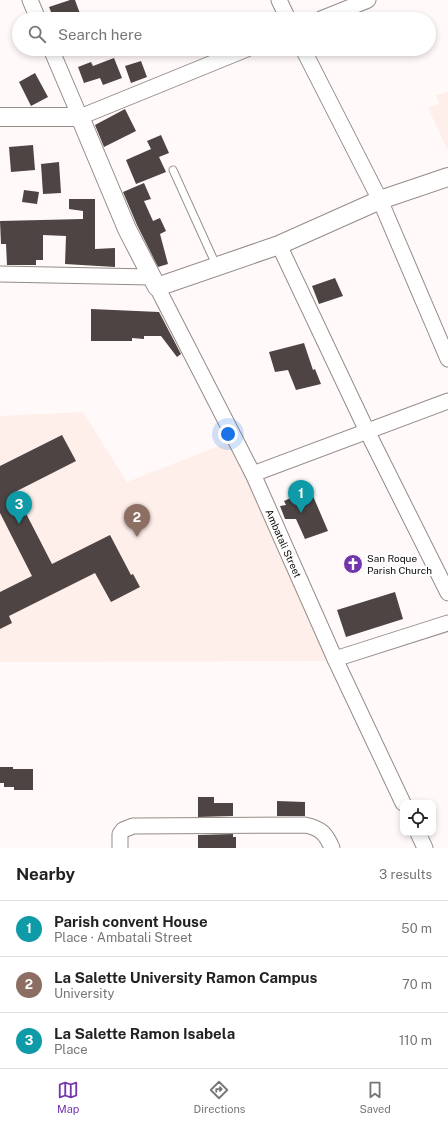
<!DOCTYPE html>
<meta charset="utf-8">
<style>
body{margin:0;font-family:"Public Sans",sans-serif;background:#f6f6f6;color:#222}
.controls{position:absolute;right:12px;bottom:12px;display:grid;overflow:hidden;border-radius:8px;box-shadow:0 2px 6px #0003}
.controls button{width:36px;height:36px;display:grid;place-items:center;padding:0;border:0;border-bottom:1px solid #e0e0e0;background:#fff;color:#222;font:20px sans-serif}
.you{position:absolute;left:228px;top:434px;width:14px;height:14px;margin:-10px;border:3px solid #fff;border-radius:50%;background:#1a73e8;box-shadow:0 0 0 6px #1a73e833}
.badge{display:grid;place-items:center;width:26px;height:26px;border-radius:50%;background:#7236ac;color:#fff;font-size:13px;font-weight:700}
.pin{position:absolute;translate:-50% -33px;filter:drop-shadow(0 1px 2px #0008)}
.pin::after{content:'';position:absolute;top:21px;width:14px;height:12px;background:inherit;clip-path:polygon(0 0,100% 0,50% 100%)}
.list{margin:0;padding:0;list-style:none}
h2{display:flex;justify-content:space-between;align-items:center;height:52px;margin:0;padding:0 16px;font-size:17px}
h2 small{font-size:13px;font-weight:400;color:#767676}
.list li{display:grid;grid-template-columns:26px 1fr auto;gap:12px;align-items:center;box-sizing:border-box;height:56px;padding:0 16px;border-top:1px solid #e0e0e0}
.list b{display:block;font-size:15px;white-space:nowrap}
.list p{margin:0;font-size:13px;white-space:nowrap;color:#767676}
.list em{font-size:13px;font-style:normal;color:#767676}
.icon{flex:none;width:22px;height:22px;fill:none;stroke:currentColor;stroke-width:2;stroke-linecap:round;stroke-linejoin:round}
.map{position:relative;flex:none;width:448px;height:848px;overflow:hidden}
.search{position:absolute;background:#fff;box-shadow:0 2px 6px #0003;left:12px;right:12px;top:12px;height:44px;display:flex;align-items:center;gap:10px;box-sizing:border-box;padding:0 14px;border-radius:22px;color:#767676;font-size:15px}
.sheet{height:220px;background:#fff}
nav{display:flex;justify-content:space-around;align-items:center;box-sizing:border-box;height:56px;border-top:1px solid #e0e0e0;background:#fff;font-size:11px;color:#767676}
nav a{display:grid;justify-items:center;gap:2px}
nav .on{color:#7236ac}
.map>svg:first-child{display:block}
.built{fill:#feefea}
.building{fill:#4d4443}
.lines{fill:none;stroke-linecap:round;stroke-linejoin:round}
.service-casing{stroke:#948b87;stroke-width:9}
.minor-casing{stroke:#948b87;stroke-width:17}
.tertiary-casing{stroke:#948b87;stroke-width:20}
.service{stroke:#fff;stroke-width:7}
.minor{stroke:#fff;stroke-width:15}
.tertiary{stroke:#fff;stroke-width:18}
.labels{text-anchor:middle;stroke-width:4;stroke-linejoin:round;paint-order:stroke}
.street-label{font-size:10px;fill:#0e0a09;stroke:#fff}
.poi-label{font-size:10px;fill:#0e0a09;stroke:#fff;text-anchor:start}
</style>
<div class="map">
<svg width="448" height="848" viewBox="0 0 448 848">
<rect width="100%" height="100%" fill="#fffaf9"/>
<!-- built -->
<g class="built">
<polygon points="448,92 448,151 428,108 439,104 436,95"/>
<polygon points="83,412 127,482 231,441 299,592 328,661 0,662 0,416"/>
</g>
<!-- building -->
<g class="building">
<polygon points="70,0 75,0 82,19 54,19 49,7"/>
<polygon points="114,58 122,78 103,85 100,78 84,83 78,67 91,62 93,66"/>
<polygon points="141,61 147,77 131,83 125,66"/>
<polygon points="35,73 48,97 31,106 19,82"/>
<polygon points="125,109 136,131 104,147 95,125"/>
<polygon points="161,135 169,153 159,157 166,172 136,184 126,160 151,149 147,141"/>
<polygon points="33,145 35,170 11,172 9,147"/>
<polygon points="59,162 61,193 43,194 41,164"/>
<polygon points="144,183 151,199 144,201 153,221 160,218 166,231 160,234 168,264 158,267 137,225 123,192"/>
<polygon points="24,190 39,192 37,204 22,202"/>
<polygon points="69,199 95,199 95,249 115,248 115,267 65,264 66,236 43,235 43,260 36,260 36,265 7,265 6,244 1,244 0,221 83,219 83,211 69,209"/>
<polygon points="335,278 343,296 319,304 312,286"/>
<polygon points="91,309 159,312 181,354 177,357 161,336 144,336 144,339 132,338 132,341 91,341"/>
<polygon points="304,343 313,370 315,369 321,384 296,390 288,370 275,372 269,352"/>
<polygon points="62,435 76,461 15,492 52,564 110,535 131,575 133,574 140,587 111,602 95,573 9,616 12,623 0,629 0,592 32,576 0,513 0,466"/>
<polygon points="310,489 328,531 305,539 296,519 285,519 280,506 286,505 284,501"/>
<polygon points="395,592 403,619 346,637 337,610"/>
<polygon points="0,767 13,767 13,769 33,769 33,790 14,790 14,787 4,787 4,783 0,783"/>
<polygon points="198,797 214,797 214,803 233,803 233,816 198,817"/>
<polygon points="277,801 305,802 305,816 277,816"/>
<polygon points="233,834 233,837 236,837 236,848 198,848 198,835"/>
</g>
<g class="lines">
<!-- service casing -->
<g class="service-casing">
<polyline id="service" points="173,170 217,267"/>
</g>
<!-- minor casing -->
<g class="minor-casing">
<g id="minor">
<polyline points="30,0 38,19"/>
<polyline points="279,0 288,19"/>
<polyline points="321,19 368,0"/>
<polyline points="51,49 80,117 247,49"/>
<polyline points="303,49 380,200 448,359"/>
<polyline points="279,245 367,431 448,593"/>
<polyline points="0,274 151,277"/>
<path id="s1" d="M 157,287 L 253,474 L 335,659 L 403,803"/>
<polyline points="253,474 448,401"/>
<polyline points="335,659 448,623"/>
<polyline points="418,833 425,848"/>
<path d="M 120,848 L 120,834 L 123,830 L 133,826 L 305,825 C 321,828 326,834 332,848"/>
</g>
</g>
<!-- tertiary casing -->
<g class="tertiary-casing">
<polyline id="tertiary" points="0,117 80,117 127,229 157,287 279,245 380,200 448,177"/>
</g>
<!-- service -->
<use href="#service" class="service"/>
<!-- minor -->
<use href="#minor" class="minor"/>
<!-- tertiary -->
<use href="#tertiary" class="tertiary"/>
</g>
<!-- icons -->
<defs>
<g id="church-disc" transform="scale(1)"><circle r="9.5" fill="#7236ac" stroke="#fff"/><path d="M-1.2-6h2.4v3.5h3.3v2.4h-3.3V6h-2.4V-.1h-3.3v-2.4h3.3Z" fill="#fff"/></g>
</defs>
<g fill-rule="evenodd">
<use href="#church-disc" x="353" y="564"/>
</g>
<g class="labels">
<!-- street labels -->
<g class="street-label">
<text dy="4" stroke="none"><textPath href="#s1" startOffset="286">Ambatali Street</textPath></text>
</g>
<!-- poi labels -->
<g class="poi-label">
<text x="367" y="562">San Roque<tspan x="367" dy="12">Parish Church</tspan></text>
</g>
</g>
</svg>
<div class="controls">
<button><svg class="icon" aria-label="locate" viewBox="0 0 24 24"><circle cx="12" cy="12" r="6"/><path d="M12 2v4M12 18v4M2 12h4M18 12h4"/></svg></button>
</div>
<div class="you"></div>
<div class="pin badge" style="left:301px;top:513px;background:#0f9aa8">1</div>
<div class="pin badge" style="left:137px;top:537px;background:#8d6e63">2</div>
<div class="pin badge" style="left:19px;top:524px;background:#0f9aa8">3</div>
<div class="search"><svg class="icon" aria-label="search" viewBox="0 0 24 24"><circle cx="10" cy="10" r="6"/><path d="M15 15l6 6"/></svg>Search here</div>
</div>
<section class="sheet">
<h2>Nearby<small>3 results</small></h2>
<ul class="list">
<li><span class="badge" style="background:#0f9aa8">1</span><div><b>Parish convent House</b><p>Place · Ambatali Street</p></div><em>50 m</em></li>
<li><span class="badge" style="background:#8d6e63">2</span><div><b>La Salette University Ramon Campus</b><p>University</p></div><em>70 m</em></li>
<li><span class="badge" style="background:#0f9aa8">3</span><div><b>La Salette Ramon Isabela</b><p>Place</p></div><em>110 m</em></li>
</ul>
</section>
<nav>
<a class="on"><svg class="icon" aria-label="map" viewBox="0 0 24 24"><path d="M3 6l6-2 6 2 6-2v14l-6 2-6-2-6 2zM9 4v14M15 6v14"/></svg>Map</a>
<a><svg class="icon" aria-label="directions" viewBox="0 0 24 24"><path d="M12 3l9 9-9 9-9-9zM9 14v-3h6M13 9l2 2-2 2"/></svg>Directions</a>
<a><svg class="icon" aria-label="saved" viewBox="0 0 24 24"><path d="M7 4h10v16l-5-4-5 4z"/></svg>Saved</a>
</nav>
